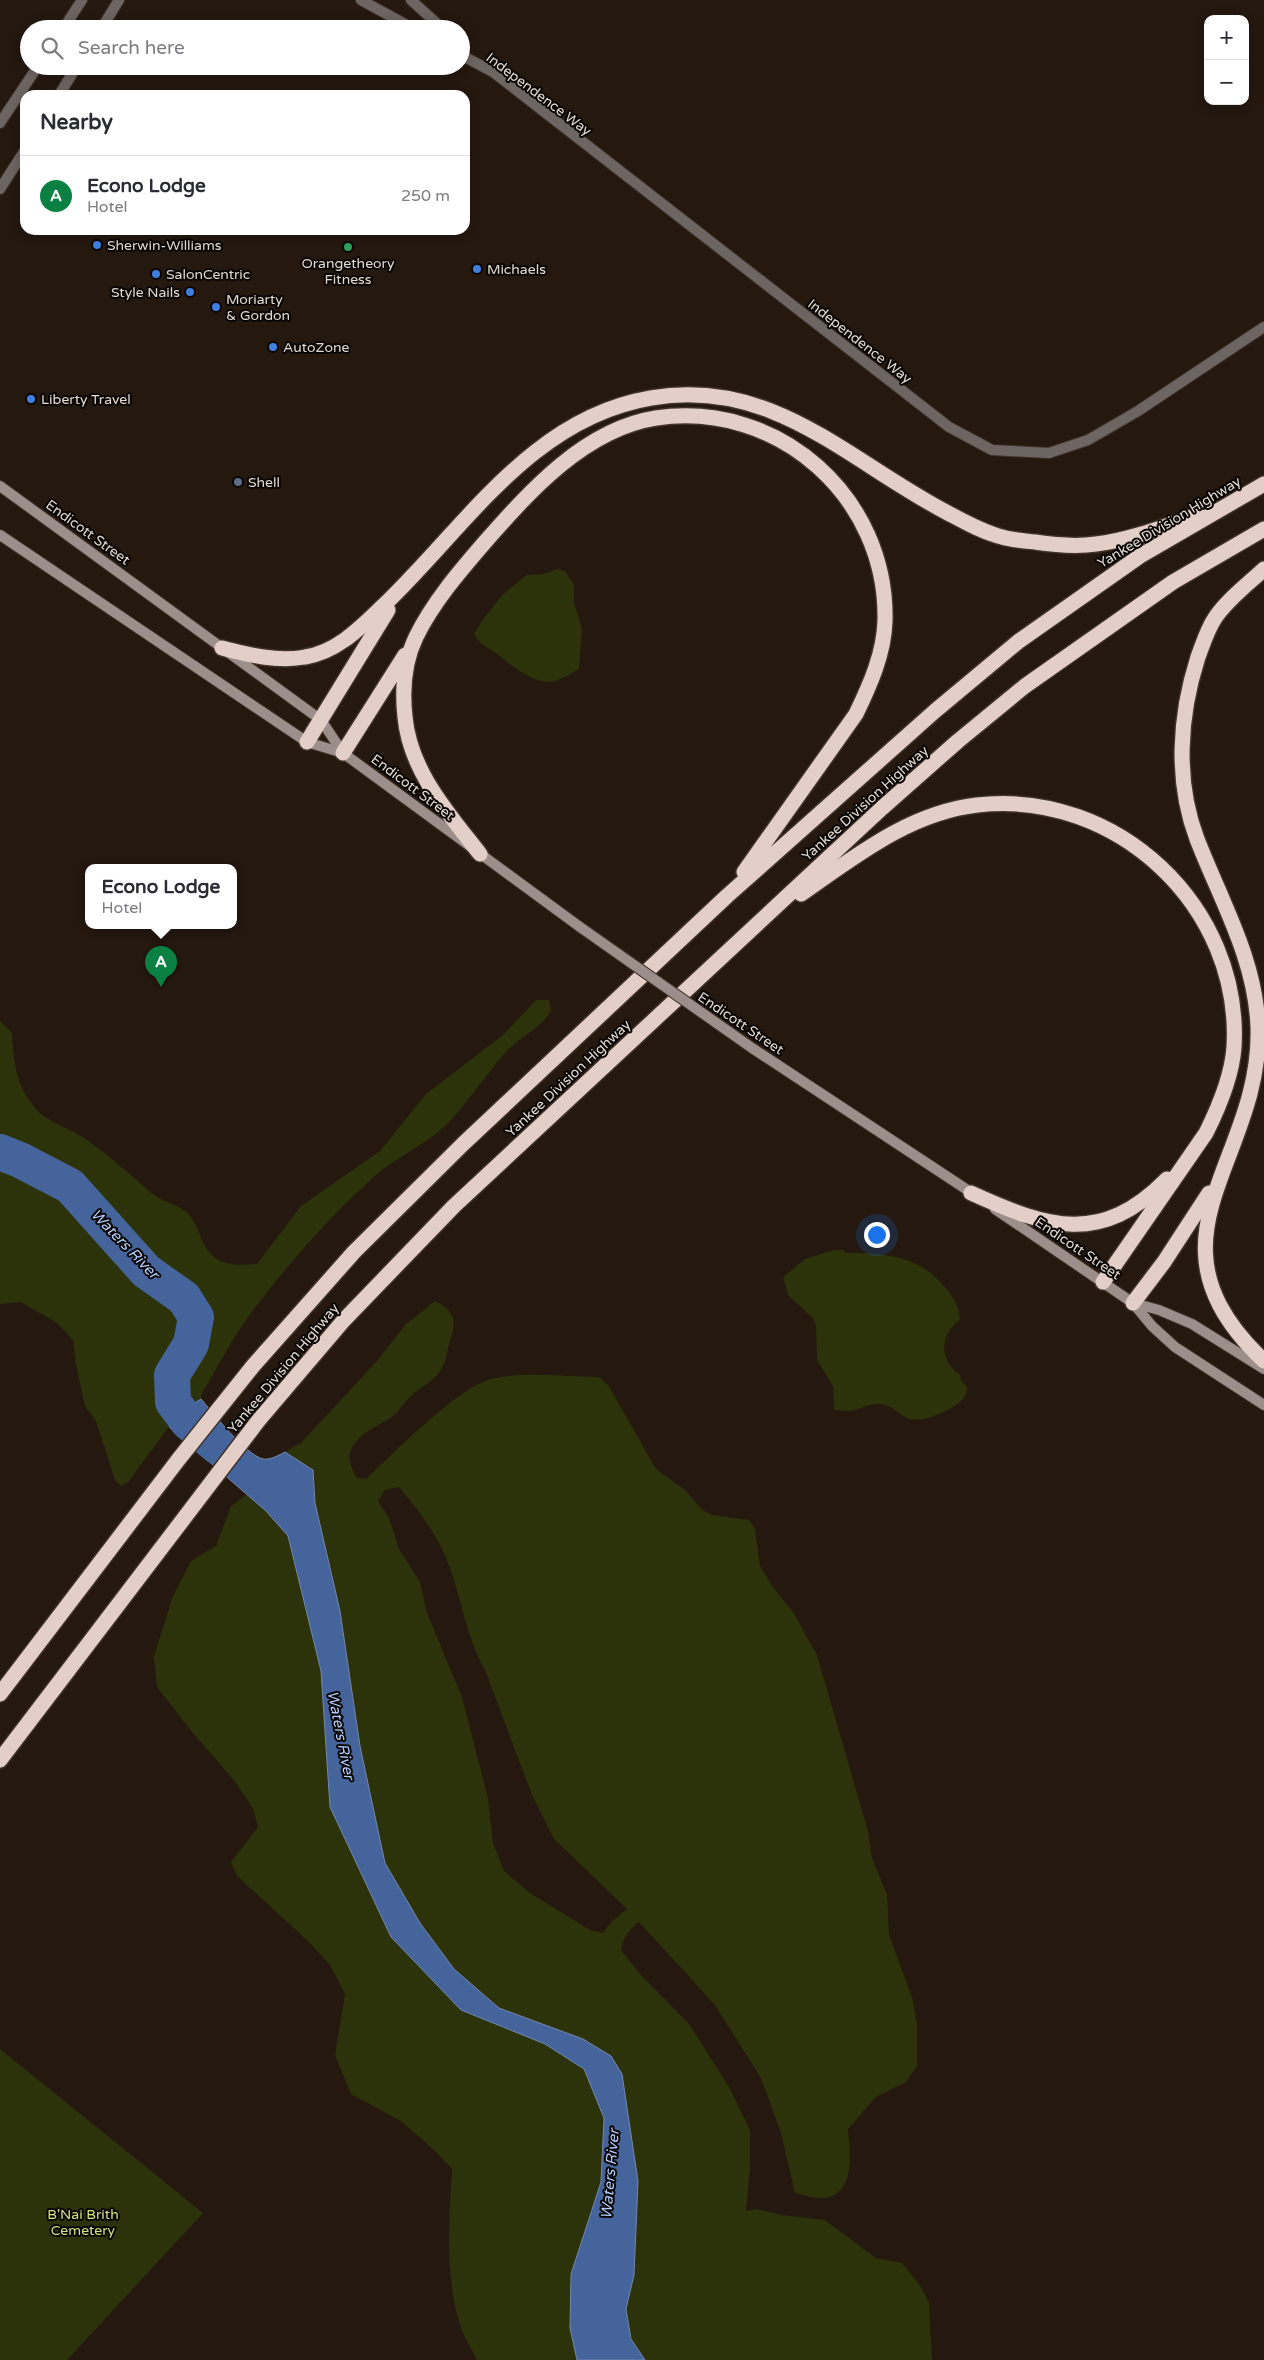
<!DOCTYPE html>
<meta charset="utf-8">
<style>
body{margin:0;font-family:"Varela Round",sans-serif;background:#f7f7f7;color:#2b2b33}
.controls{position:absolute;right:15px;top:15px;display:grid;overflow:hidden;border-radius:10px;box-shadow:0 2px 12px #0003}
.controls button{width:45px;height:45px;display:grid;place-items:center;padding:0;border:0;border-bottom:1px solid #e1e1e2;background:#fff;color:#2b2b33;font:25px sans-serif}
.you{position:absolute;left:876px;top:1234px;width:18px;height:18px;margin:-12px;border:4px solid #fff;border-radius:50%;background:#1a73e8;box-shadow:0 0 0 8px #1a73e833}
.badge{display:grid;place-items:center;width:32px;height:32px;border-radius:50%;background:#0b8043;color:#fff;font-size:16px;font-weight:700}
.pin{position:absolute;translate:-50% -41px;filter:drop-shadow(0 1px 2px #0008)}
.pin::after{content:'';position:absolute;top:26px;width:18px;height:15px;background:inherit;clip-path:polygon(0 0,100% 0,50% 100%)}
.popup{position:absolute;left:85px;top:864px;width:152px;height:65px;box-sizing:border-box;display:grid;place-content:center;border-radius:10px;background:#fff;filter:drop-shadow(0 1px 4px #0005);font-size:16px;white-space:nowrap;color:#7c7c81}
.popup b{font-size:19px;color:#2b2b33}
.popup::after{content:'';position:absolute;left:50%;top:100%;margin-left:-10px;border:10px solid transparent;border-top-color:#fff}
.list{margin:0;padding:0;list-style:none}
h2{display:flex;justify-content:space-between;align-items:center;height:65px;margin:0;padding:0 20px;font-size:21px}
h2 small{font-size:16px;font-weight:400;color:#7c7c81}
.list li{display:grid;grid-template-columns:32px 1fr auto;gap:15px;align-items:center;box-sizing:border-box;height:80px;padding:0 20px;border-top:1px solid #e1e1e2}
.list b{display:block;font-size:19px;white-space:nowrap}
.list p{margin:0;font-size:16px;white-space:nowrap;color:#7c7c81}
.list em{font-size:16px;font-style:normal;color:#7c7c81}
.icon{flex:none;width:28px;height:28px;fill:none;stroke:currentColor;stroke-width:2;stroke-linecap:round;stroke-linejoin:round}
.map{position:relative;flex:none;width:1264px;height:2360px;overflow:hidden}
.search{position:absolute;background:#fff;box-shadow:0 2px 12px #0003;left:20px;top:20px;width:450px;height:55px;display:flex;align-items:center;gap:12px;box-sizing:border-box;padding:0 18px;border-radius:28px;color:#7c7c81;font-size:19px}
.panel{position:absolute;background:#fff;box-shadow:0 2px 12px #0003;left:20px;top:90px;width:450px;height:145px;border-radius:15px}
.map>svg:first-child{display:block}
.green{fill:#2c3209;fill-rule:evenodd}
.water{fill:#45649c;stroke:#7487ac}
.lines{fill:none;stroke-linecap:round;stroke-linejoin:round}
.river{stroke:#45649c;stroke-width:36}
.street-casing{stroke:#3f332a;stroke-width:12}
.secondary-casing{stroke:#3f332a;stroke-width:12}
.highway-casing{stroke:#3f332a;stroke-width:18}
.street{stroke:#6d6562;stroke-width:10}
.secondary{stroke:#9c8f8b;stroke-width:10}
.highway{stroke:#e3cfc7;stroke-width:15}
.secondary-bridge-casing{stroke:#3f332a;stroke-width:12;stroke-linecap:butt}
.secondary-bridge{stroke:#9c8f8b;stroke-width:10}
.shop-dot{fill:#3f7fe0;stroke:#090503;stroke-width:2}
.leisure-dot{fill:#2e9e5b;stroke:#090503;stroke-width:2}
.service-dot{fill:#5c6f8a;stroke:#090503;stroke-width:2}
.labels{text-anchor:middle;stroke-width:4;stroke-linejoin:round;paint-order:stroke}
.street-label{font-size:14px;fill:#e2d9d3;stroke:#090503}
.poi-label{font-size:14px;fill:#e2d9d3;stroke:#090503;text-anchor:start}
.park-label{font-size:14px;fill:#d2e380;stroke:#090503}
.water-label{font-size:15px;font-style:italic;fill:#afcbfd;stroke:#090503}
</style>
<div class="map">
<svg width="1264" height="2360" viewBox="0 0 1264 2360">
<rect width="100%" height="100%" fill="#24180f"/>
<!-- green -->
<g class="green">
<path d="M 558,569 L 566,572 L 574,585 L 574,602 L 582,629 L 579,669 C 572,673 563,679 555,681 C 534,686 512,665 497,654 C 488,647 479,645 474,634 L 484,618 L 503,594 L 527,575 L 543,574 Z"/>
<path d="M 536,1000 L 549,1000 L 551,1011 C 540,1029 521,1036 507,1051 C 485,1075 467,1105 444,1127 C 423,1146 397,1157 376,1175 C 331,1215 290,1262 254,1309 C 234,1335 219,1365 202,1393 L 201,1399 L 188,1407 L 168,1428 L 128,1482 L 121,1486 L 115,1480 L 96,1421 L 85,1406 L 76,1365 L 73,1340 L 57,1323 L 21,1302 L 0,1304 L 0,1021 L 12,1033 C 14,1064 15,1085 37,1110 C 45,1120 68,1128 79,1135 C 106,1152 129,1174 153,1194 C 163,1202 177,1204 186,1212 C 194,1219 198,1229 201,1238 C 213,1266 231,1266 257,1264 L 301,1206 L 380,1151 L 426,1094 L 503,1035 Z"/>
<path d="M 833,1250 L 843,1250 L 846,1253 C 884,1253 918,1255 944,1286 C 953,1296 959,1306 960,1320 C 939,1334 939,1361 960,1375 L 961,1381 L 967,1387 C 967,1391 966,1395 964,1398 C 955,1409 921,1425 907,1418 C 897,1413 892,1405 880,1404 C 868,1403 860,1410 850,1411 C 845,1411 839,1410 834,1410 L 833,1386 L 817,1360 L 816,1325 L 813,1318 L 788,1295 L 783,1277 L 805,1259 Z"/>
<path d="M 435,1301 C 455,1311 457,1321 450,1341 C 447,1349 447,1359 443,1366 C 437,1380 421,1386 410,1397 C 404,1403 399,1411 392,1417 C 380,1425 364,1431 355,1443 C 346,1455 350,1466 357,1478 L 366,1479 C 394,1453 457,1388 491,1379 C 525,1371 564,1377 599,1377 L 608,1385 L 614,1395 L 656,1469 L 686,1491 L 702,1510 L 712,1515 L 749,1520 L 755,1529 L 760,1566 L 772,1586 L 793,1612 L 817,1655 L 868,1831 L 872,1858 L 887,1895 L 889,1935 L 912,1997 L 917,2024 L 917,2066 L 906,2082 L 876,2097 L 848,2129 C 850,2153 857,2200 818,2198 C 811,2198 802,2194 795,2193 L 781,2133 L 761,2078 L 715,2005 L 639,1922 C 629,1930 623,1937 621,1950 L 640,1974 L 690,2025 L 729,2087 L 750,2130 L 750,2167 L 746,2211 L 757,2209 L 782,2215 L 825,2220 L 876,2258 L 902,2263 L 919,2284 L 929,2302 L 932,2360 L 645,2360 L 631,2339 L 626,2309 L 634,2275 L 638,2181 L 583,2039 L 499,2008 L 454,1969 L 420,1923 L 385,1863 L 360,1746 L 340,1611 L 315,1503 L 313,1470 L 285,1452 L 302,1442 L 376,1362 L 406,1324 ZM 399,1487 C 420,1512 439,1537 450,1568 C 462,1602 467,1639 485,1670 L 532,1795 L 554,1839 L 627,1909 L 612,1921 L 603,1933 L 590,1930 L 530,1893 L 504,1871 L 493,1843 L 488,1798 L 462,1697 L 427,1613 L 420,1582 L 399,1549 L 389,1518 L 378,1501 L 385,1490 Z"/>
<path d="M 247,1494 L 266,1511 L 288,1536 L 299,1576 L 321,1671 L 330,1807 L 461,2010 L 545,2044 L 584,2069 L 604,2118 L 601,2182 L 571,2274 L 570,2328 L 577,2360 L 477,2360 C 471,2348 463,2335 459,2322 C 445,2276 449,2217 452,2169 L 434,2150 L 401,2121 L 351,2094 L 335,2055 L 345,1994 L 330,1965 L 309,1942 L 237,1876 L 231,1862 L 258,1827 L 253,1808 L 233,1779 L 193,1733 L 157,1687 L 154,1656 L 173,1596 L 191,1561 L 216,1546 L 231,1506 Z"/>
<polygon points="0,2049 203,2213 67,2360 0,2360"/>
</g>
<!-- water -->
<path class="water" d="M 201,1399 C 213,1413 246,1455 263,1459 C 271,1460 279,1455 285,1452 L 313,1470 L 315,1503 L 340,1611 L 360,1746 L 385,1863 L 420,1923 L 454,1969 L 499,2008 L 583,2039 L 611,2056 L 622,2074 L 638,2181 L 634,2275 L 626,2309 L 631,2339 L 645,2360 L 577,2360 L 570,2328 L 571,2274 L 601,2182 L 604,2118 L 584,2069 L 545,2044 L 461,2010 L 391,1937 L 330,1807 L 321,1671 L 288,1536 L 266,1511 L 169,1427 L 188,1407 Z"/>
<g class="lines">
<!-- river -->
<polyline class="river" points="0,1152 20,1160 70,1186 146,1271 184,1298 196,1317 191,1344 172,1375 173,1402 188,1422 218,1447"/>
<!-- street casing -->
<g class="street-casing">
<g id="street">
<polyline points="361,0 414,29"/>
<polyline points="411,0 443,29"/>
<polyline points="63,29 82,0"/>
<polyline points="101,29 119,0"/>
<polyline points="461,55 493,72 949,427 992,450 1049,453 1088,440 1138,411 1264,327"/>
<polyline points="59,95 77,66"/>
<polyline points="0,123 38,66"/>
<polyline points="0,189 25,150"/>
</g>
</g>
<!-- secondary casing -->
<g class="secondary-casing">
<g id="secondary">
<polyline points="0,486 321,720 343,753 580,927"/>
<polyline points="0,535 307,742 343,753"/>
<polyline points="752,1048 975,1195"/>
<polyline points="995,1209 1133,1303 1152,1326 1175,1347 1264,1405"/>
<polyline points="1133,1303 1159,1310 1192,1324 1264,1369"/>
</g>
</g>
<!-- highway casing -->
<g class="highway-casing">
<g id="highway">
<path d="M 1264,569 C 1248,584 1227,600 1215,618 C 1207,630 1203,644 1198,657 C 1179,716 1175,781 1197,839 C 1221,901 1255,958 1258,1026 C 1263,1162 1133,1237 1264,1361"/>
<path d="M 222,648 C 248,655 278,662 305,657 C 337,652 360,628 383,606 C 465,528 531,418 651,398 C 772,377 847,460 946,512 C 963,521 982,532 1002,537 C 1012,540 1024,541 1035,542 C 1055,545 1076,547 1096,544 C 1131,540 1165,526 1198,515"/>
<polyline points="307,742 388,610"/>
<polyline points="343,753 405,655"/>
<path d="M 480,854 C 448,813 410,771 405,717 C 402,690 404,662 416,637 C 433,602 460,571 485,542 C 530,491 585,429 656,418 C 779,400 888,498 885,621 C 884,654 870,685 856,714 L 744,872"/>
<path d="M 801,894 C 856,856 909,813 977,805 C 1117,789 1242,907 1234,1047 C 1232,1077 1219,1107 1206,1133 L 1103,1282"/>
<path d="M 971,1193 C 1048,1228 1101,1246 1167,1179"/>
<polyline points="1133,1303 1164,1262 1209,1193"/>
<polyline points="0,1694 178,1460 253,1366 354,1252 463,1144 727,896 935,711 1019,641 1140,556 1264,484"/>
<polyline points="0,1760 258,1421 344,1320 454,1206 882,808 958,741 1025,686 1173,582 1264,529"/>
</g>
</g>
<!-- street -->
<use href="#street" class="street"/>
<!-- secondary -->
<use href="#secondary" class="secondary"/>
<!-- highway -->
<use href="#highway" class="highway"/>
<!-- secondary-bridge casing -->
<g class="secondary-bridge-casing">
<polyline id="secondary-bridge" points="580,927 752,1048"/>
</g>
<!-- secondary-bridge -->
<use href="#secondary-bridge" class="secondary-bridge"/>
</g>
<!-- markers -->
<g class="shop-dot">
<circle cx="97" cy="245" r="5"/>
<circle cx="477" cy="269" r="5"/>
<circle cx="156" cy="274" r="5"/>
<circle cx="190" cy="292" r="5"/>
<circle cx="216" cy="307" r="5"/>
<circle cx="273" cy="347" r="5"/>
<circle cx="31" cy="399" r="5"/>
</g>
<circle class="leisure-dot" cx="348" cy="247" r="5"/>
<circle class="service-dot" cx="238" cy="482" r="5"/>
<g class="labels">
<!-- street labels -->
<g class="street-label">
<text transform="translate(539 94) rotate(37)" y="5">Independence Way</text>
<text transform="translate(860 341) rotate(38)" y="5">Independence Way</text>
<text transform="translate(1169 522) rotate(-31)" y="5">Yankee Division Highway</text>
<text transform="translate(88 532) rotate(36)" y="5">Endicott Street</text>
<text transform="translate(413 787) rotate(37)" y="5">Endicott Street</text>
<text transform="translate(865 803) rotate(-42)" y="5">Yankee Division Highway</text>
<text transform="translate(741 1023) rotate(34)" y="5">Endicott Street</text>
<text transform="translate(568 1078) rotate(-43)" y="5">Yankee Division Highway</text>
<text transform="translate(1078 1248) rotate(34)" y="5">Endicott Street</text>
<text transform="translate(283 1368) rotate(-50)" y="5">Yankee Division Highway</text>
</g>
<!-- poi labels -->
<g class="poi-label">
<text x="107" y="250">Sherwin-Williams</text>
<text x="348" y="268" text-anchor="middle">Orangetheory<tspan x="348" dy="16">Fitness</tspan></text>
<text x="487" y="274">Michaels</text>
<text x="166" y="279">SalonCentric</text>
<text x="180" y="297" text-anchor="end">Style Nails</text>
<text x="226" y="304">Moriarty<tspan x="226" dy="16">&amp; Gordon</tspan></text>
<text x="283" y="352">AutoZone</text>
<text x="41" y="404">Liberty Travel</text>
<text x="248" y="487">Shell</text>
</g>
<!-- park labels -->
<g class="park-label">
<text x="83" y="2219">B'Nai Brith<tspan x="83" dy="16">Cemetery</tspan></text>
</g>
<!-- water labels -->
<g class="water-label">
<text transform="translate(125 1244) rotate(46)" y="5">Waters River</text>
<text transform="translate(341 1735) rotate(79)" y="5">Waters River</text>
<text transform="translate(610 2174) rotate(-85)" y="5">Waters River</text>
</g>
</g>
</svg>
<div class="controls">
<button>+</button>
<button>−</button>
</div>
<div class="you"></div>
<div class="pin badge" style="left:161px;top:987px">A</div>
<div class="popup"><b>Econo Lodge</b>Hotel</div>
<div class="search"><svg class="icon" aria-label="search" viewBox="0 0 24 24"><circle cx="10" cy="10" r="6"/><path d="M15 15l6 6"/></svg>Search here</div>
<section class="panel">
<h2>Nearby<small></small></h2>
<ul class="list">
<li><span class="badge">A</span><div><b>Econo Lodge</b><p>Hotel</p></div><em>250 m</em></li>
</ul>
</section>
</div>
